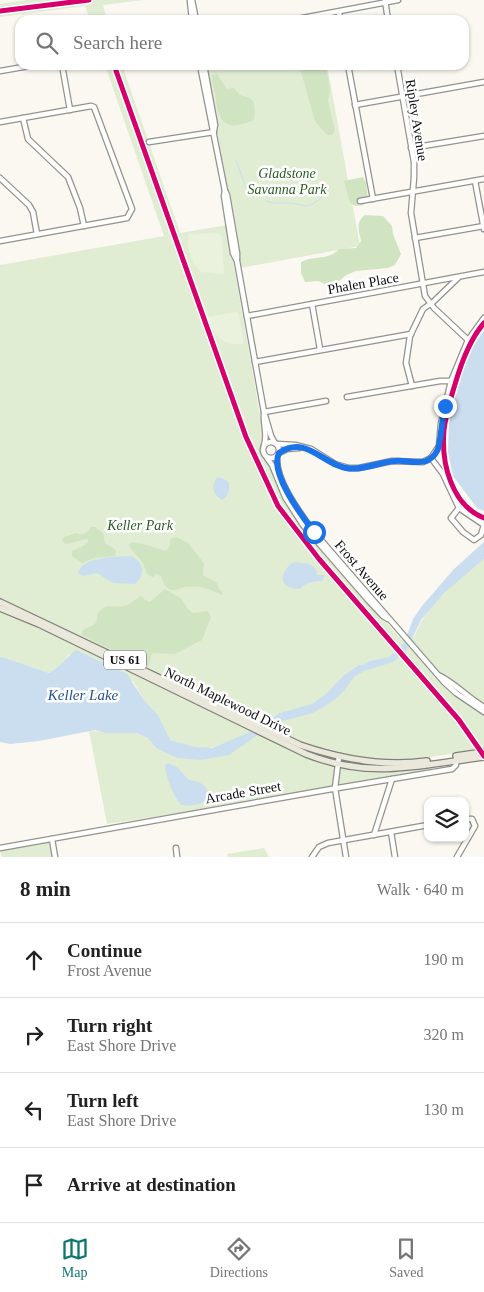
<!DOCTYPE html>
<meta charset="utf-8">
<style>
body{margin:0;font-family:"Times New Roman",serif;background:#f2f2f2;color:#222}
.controls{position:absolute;right:15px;bottom:15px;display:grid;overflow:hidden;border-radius:10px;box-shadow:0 1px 4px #0004}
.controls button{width:45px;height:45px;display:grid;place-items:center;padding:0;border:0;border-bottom:1px solid #e0e0e0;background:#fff;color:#222;font:25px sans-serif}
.stop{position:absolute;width:15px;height:15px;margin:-11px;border:4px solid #1a73e8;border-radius:50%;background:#fff}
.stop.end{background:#1a73e8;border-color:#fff;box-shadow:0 1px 5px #0008}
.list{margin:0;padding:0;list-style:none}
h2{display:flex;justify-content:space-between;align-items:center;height:65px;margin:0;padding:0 20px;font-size:21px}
h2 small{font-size:16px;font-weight:400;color:#767676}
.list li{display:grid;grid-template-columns:32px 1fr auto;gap:15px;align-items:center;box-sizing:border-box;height:75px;padding:0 20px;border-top:1px solid #e0e0e0}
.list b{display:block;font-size:19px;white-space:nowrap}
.list p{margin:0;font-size:16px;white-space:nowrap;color:#767676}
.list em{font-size:16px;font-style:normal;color:#767676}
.icon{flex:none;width:28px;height:28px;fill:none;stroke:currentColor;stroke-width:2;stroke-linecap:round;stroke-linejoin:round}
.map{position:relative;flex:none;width:484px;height:857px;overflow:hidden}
.search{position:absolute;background:#fff;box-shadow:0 1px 4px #0004;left:15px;right:15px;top:15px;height:55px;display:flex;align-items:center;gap:12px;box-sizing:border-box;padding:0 18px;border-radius:15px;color:#767676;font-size:19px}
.sheet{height:365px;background:#fff}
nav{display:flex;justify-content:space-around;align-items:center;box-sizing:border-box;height:70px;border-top:1px solid #e0e0e0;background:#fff;font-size:14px;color:#767676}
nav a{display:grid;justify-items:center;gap:2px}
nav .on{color:#0f766e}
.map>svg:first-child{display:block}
.green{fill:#e0edd3}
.forest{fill:#d0e4c2}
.pitch{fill:#eaf1dc}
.water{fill:#cbdeef}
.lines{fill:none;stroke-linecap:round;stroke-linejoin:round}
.stream{stroke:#cbdeef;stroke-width:1}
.minor-casing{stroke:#93928f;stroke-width:7}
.major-casing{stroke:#80807c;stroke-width:8}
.minor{stroke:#fefefd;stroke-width:4.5}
.major{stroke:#e9e8da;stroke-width:5.5}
.cycleway-casing{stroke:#fff;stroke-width:8}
.cycleway{stroke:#d6006c;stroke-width:5}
.route{stroke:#1a73e8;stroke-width:6}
.labels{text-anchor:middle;stroke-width:5;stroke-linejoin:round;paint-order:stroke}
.shield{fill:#fff;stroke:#555;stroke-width:1}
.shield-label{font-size:12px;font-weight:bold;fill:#0c0c0c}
.street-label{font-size:14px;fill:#0c0c0c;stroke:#fff}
.park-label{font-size:14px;font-style:italic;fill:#295d24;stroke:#fff}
.water-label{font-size:15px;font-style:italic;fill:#245390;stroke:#fff}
</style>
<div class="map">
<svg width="484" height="857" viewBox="0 0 484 857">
<rect width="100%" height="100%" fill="#faf8f0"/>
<!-- green -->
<g class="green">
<polygon points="27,0 143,0 103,5 107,20 90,20 85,6 0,17 0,4"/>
<path d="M 105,65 L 122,65 L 180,233 L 227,225 L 264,438 C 265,445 260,448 262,456 L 269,462 L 281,496 L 330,561 L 402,640 L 414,637 C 427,604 456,580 484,559 L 484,749 L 430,757 L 431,770 L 208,809 L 107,824 L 89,731 L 136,733 L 148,738 L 156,748 L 200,760 L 232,740 C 225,742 220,745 213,747 C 201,751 181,744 169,740 L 158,715 L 144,700 L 133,681 L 69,654 L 62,665 L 49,673 L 0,657 L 0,265 L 164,236 Z"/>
<polygon points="206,65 327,65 360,246 240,268"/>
<polygon points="49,841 52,857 2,857 0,850"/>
<polygon points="264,848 269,857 228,857 227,854"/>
</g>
<!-- forest -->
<g class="forest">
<polygon points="299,65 326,65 330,91 328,101 335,130 332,135 327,135 315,121"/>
<path d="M 217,74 L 227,89 L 234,88 C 242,99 244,94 251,99 C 256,103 255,115 254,120 C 225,133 218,122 215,94 C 214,87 211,82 212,75 Z"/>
<polygon points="363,177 366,183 368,198 363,205 355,206 350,203 344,181"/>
<path d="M 365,215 L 383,216 L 392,226 L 393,234 L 401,254 L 395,265 L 388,268 L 356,271 L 346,275 L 338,282 L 325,284 L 318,281 L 305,282 L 301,273 L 301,262 C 314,255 329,261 339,249 L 356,248 L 361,241 C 359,231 355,222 365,215 Z"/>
<path d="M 91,527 L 95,527 L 103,533 L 105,543 L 116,550 L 115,556 L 94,558 L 82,563 L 72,556 L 72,551 L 83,546 L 89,541 L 87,539 L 66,544 L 63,542 L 62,538 L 76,533 C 82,536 87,533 91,527 Z"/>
<path d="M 176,537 L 188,543 L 204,563 L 203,575 L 217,583 L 219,589 L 223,593 L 222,595 C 209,588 198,585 184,587 C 180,588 176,591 173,590 C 165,590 163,581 161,576 L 155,574 L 154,577 C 144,576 147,569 142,562 C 138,555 132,552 129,545 L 131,542 C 144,543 154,548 166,551 L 170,546 L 170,539 Z"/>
<path d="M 165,589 L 182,599 L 187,608 L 193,613 L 208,611 L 211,617 L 202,640 L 175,654 L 152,653 L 148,668 L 82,635 L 82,631 C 90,625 98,627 97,615 C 107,601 110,609 123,606 C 129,605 136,599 141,596 L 144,599 L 150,602 Z"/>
</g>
<!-- pitch -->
<g class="pitch">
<path d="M 218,233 L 222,237 L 224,274 L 201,272 C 190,261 186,248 189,234 Z"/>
<path d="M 236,312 L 239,314 L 244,344 C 221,346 215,336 207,317 Z"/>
</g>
<!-- water -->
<g class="water">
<polygon points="484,330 484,511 477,508 453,476 448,452 449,419 460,378 473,347"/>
<path d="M 218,477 L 224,479 L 229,483 C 230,491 228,496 222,500 C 213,494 210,487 218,477 Z"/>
<path d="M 484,542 L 484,559 L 444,593 L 421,620 L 406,651 L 393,662 L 364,671 L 354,677 L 344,691 L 333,701 L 313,713 L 275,723 L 229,755 L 200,760 L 177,758 L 156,748 L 148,738 L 136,733 L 106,733 L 95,730 L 39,741 L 10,744 L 0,742 L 0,657 L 5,658 L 49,673 C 61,667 66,657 76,650 L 127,674 L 144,700 L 158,715 L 170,740 L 195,747 L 212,748 L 252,731 L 280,713 L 312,704 L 327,693 L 343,676 L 359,665 L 363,665 L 370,661 L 389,657 L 404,643 L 413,619 L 422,606 L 454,569 Z"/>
<path d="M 131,556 C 144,562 146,575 135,584 L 113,583 L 97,573 L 83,576 L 78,573 C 82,556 117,557 131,556 Z"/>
<path d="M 294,562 L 310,564 L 316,569 L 317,575 L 325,575 L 322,581 C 314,581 306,582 300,589 C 278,589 278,572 294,562 Z"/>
<path d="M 168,763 L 177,767 L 189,780 C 200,781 208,785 209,797 C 202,806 192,806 181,805 C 173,795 166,778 165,765 Z"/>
</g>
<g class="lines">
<!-- stream -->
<g class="stream">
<polyline points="236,160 247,190 258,197"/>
<polyline points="266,201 273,203 292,203 306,206 313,204 321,198"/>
</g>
<!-- minor casing -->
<g class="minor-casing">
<g id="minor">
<polyline points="192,0 196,20"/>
<polyline points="385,0 388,20"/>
<polyline points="190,1 192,20"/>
<polyline points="339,12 340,20"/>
<polyline points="292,20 398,0"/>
<polyline points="62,65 70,110"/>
<polyline points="200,65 225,191 227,195 237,253 237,259"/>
<polyline points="204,65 215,125 214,130"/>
<polyline points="348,65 373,199"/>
<polyline points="397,65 414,162 414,177 411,213 425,296 434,308 468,340"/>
<polyline points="0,71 35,65"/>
<polyline points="355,105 484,82"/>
<polyline points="23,118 28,139 68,177 80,208 84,226"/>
<polyline points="0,122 91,106 94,107 132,209 127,218 0,241"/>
<polyline points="149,142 214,132"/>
<polyline points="411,148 484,136"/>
<polyline points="0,178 29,205 33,212 37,234"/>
<polyline points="475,181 484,229"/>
<polyline points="225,191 224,196 233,253 237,261 264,412 271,436 275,443"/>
<polyline points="360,201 484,179"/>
<polyline points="415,238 484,226"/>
<polyline points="312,304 320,349"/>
<polyline points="247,316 484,272"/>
<polyline points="255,362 411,334"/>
<polyline points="412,386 406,363 410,336 423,309 433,302 458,278"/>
<polyline points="347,397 440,381 451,381"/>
<polyline points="264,412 326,401"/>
<circle cx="271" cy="450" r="8"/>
<polyline points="277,444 295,445 311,449 335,464 349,468 359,468 392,461 423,462 431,458 439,446 441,423 451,381 468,340 484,318"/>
<path d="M 264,445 C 268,436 263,424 264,414"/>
<polyline points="279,453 287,449 299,448"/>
<path d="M 277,456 C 275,480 300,513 314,532 L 444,682 L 456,693 L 484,712"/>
<polyline points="267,458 272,465 285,497 303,525 368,600 383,616 388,619"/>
<polyline points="431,458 443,474 459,508 451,518 463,532 474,540 481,535 484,525 459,508"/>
<path d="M 440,676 C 456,684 468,698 484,707"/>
<polyline points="339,756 335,788 346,857"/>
<polyline points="391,832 395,857"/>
<polyline points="374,835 392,779"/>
<polyline points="52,839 55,857"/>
<polyline points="0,848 326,790 452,769 456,765 456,760"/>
<polyline points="176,848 177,857"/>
<polyline points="312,857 319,847 328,843 428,825"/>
<polyline points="457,857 475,826 472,819 465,819"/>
</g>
</g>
<!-- major casing -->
<g class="major-casing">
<g id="major">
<path d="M 0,602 L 300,745 C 341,759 385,767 427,761"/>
<path d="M 0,608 L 39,624 L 306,754 C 372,780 418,765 484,757"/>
<polyline points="456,756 484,752"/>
</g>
</g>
<!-- minor -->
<use href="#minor" class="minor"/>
<!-- major -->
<use href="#major" class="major"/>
<!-- cycleway casing -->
<g class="cycleway-casing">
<g id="cycleway">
<polyline points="0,11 89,0"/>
<polyline points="114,65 246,437 278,506 319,559 459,720 484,756"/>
<path d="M 484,323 C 470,339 462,361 456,381 C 451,397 446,413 444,430 C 441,462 451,505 484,518"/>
</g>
</g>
<!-- cycleway -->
<use href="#cycleway" class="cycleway"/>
</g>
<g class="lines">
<!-- route -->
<path class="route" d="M 314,532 C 302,516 269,473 279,453 C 306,435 321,463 346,468 C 362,471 379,462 395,461 C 405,460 417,464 426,461 C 431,459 435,455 437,451 C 441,445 442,416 445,406"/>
</g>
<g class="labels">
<!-- shield labels -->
<rect class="shield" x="104" y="650.5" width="42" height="19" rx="4"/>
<g class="shield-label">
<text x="125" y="664">US 61</text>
</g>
<!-- street labels -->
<g class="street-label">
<text transform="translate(417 120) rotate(81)" y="5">Ripley Avenue</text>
<text transform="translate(363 283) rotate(-10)" y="5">Phalen Place</text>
<text transform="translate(362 570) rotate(49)" y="5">Frost Avenue</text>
<text transform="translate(228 701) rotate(26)" y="5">North Maplewood Drive</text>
<text transform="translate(243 792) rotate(-10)" y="5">Arcade Street</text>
</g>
<!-- park labels -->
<g class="park-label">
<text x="287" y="178">Gladstone<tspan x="287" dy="16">Savanna Park</tspan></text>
<text x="140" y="530">Keller Park</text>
</g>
<!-- water labels -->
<g class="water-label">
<text x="83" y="700">Keller Lake</text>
</g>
</g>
</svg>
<div class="controls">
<button><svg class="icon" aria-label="layers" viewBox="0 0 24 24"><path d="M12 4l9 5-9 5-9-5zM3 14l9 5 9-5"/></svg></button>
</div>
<div class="stop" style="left:314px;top:532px"></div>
<div class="stop end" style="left:445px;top:406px"></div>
<div class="search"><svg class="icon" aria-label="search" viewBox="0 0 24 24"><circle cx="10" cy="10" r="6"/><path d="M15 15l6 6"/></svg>Search here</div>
</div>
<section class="sheet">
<h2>8 min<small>Walk · 640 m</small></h2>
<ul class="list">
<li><svg class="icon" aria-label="ahead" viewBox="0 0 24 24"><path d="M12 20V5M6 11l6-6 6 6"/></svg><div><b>Continue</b><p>Frost Avenue</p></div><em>190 m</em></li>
<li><svg class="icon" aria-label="right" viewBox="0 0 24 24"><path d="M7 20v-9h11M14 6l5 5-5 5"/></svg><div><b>Turn right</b><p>East Shore Drive</p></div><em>320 m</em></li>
<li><svg class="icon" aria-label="left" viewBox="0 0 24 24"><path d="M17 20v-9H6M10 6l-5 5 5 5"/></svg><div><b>Turn left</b><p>East Shore Drive</p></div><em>130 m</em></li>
<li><svg class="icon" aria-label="arrive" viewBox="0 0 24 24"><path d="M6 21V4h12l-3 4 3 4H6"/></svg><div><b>Arrive at destination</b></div></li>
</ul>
</section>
<nav>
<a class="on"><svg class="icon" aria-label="map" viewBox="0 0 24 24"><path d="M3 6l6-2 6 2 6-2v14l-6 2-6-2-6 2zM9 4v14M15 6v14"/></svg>Map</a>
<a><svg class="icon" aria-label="directions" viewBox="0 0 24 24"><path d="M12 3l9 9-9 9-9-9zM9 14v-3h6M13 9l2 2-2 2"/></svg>Directions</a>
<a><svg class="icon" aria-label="saved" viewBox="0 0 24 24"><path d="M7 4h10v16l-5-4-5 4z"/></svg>Saved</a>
</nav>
